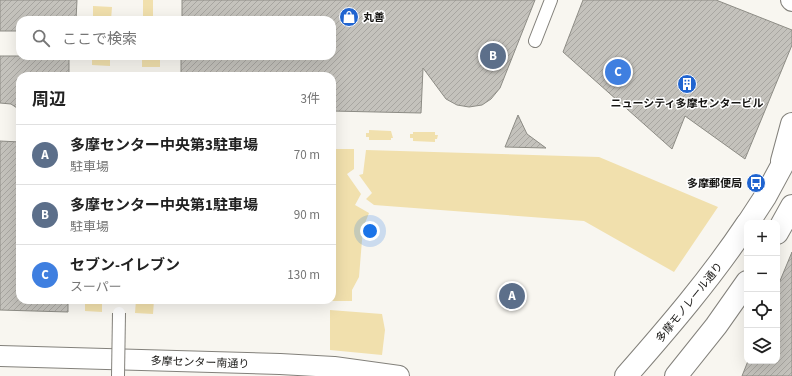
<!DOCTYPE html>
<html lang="ja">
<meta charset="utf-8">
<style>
body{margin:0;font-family:"Source Sans 3","Noto Sans JP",sans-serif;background:#f2f2f2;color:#222}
.controls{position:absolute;right:12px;bottom:12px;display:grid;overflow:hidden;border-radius:8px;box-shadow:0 4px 16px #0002}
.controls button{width:36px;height:36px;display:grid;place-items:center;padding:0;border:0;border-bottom:1px solid #e0e0e0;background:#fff;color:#222;font:20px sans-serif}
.you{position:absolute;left:370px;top:231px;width:14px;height:14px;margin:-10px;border:3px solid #fff;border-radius:50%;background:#1a73e8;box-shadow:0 0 0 6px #1a73e833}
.badge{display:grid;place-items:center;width:26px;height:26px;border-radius:50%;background:#0b8043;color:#fff;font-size:13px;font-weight:700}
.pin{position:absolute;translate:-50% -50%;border:2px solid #fff;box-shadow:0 1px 4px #0006}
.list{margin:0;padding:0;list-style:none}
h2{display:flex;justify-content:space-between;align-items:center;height:52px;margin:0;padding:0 16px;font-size:17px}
h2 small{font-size:13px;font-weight:400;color:#767676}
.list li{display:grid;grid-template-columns:26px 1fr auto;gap:12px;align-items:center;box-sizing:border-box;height:60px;padding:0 16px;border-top:1px solid #e0e0e0}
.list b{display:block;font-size:15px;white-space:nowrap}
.list p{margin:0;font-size:13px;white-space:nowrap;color:#767676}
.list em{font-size:13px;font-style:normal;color:#767676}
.icon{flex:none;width:22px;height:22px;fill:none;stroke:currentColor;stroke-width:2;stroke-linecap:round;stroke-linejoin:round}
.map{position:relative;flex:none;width:792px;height:376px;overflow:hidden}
.search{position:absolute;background:#fff;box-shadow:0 4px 16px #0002;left:16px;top:16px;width:320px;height:44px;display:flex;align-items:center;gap:10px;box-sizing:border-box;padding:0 14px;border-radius:12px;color:#767676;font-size:15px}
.panel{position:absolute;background:#fff;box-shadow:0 4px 16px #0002;left:16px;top:72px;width:320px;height:232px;border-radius:12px}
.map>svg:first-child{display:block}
.grass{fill:#f1e0ad}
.building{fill:url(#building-hatch);stroke:#8d8c85}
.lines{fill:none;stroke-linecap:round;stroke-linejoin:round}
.pedestrian-casing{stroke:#83817b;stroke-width:14}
.tertiary-casing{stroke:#83817b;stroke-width:22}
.secondary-casing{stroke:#83817b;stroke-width:24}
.pedestrian{stroke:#fff;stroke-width:12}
.tertiary{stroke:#fff;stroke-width:20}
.secondary{stroke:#fff;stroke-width:22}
.pedestrian-bridge-casing{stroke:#83817b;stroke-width:14;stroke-linecap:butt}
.pedestrian-bridge{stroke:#fff;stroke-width:12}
.labels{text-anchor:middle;stroke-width:3;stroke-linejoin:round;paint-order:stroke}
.poi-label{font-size:11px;font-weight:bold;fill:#161513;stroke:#fff;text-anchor:start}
.street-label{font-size:11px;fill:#161513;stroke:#fff}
</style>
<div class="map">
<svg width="792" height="376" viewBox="0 0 792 376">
<defs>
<pattern id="building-hatch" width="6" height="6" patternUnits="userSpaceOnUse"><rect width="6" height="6" fill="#c4c2bc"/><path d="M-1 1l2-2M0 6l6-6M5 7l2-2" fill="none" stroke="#a8a6a1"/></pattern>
</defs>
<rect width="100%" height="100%" fill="#f8f6f0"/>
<!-- grass -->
<g class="grass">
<rect x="143" y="0" width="10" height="20"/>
<polygon points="93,6 112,7 111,20 93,20"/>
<polygon points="92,56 110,56 110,66 92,65"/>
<rect x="142" y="56" width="18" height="11"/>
<polygon points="369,130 391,131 393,138 391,138 391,140 369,140 369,137 366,137 366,133 369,133"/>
<polygon points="413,132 435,132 435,135 438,135 437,139 435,139 435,142 413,141 413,138 410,138 410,134 413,134"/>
<polygon points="335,149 354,149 354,169 347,174 361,194 355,205 369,213 363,228 359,277 352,290 352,301 331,301"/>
<polygon points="366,150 599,157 718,207 674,272 584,221 374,205 366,199 372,193 359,175 363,174"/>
<polygon points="85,300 102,300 102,312 85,311"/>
<polygon points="136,300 154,300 153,314 135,313"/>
<polygon points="330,310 382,314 385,330 382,355 330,350"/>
</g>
<!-- building -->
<g class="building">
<polygon points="0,0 77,0 76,20 20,20 20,31 0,31"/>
<polygon points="182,0 535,0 500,88 491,99 482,105 469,107 457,105 446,99 423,68 421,113 332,111 332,76 181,76 181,56 332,56 332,20 182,20"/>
<polygon points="583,0 716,0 792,30 792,45 745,159 685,116 672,149 563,52"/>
<polygon points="0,56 69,56 69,76 20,76 20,110 11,104 0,103"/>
<polygon points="518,115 527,134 546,148 505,147"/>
<polygon points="0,141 20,142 20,300 68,300 68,312 0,310"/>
<polygon points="792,252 792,376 742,376 748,361 777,361 777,288"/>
</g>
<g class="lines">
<!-- pedestrian casing -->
<g class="pedestrian-casing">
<polyline id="pedestrian" points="535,41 551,0"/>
</g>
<!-- tertiary casing -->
<g class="tertiary-casing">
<g id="tertiary">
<polyline points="791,0 792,1"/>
<polyline points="0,356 280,364 334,367 399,376"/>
</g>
</g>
<!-- secondary casing -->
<g class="secondary-casing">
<g id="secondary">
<polyline points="782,161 792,124"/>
<polyline points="748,223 765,197 792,147"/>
<polyline points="777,233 792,206"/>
<path d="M 626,376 C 669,327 711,278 747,224"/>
<polyline points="676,376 716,326 747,282"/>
</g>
</g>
<!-- pedestrian -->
<use href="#pedestrian" class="pedestrian"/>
<!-- tertiary -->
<use href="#tertiary" class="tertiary"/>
<!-- secondary -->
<use href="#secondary" class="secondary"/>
<!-- pedestrian-bridge casing -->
<g class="pedestrian-bridge-casing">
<polyline id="pedestrian-bridge" points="118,376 119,313"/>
</g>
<!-- pedestrian-bridge -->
<use href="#pedestrian-bridge" class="pedestrian-bridge"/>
</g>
<!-- icons -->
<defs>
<g id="shop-disc" transform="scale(1)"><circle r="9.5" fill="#2064d0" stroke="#fff"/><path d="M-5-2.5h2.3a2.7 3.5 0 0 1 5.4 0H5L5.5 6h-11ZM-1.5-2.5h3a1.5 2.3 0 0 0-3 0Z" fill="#fff"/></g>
<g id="building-disc" transform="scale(1)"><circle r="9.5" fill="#2064d0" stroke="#fff"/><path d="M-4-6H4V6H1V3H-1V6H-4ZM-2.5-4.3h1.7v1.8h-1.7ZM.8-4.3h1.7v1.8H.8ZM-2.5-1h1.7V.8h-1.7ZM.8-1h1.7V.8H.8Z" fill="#fff"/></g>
<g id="bus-disc" transform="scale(1)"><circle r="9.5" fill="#2064d0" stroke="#fff"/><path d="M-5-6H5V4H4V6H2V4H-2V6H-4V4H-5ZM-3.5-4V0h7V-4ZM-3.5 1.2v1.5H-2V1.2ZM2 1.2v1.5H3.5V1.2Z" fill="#fff"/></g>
</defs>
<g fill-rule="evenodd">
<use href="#shop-disc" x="349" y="17"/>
<use href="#building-disc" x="687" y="84"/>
<use href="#bus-disc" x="756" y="183"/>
</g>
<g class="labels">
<!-- poi labels -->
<g class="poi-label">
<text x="363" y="21">丸善</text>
<text x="687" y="107" text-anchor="middle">ニューシティ多摩センタービル</text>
<text x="742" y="187" text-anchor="end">多摩郵便局</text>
</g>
<!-- street labels -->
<g class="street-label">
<text transform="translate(689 302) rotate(-51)" y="4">多摩モノレール通り</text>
<text transform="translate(200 362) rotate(2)" y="4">多摩センター南通り</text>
</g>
</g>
</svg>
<div class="controls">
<button>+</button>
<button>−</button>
<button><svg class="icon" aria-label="locate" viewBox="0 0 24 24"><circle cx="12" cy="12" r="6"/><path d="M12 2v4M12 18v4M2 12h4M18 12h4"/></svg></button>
<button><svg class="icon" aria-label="layers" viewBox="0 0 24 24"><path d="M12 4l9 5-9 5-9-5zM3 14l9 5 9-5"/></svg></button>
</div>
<div class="you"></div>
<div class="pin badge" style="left:512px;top:296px;background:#5c6f8a">A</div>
<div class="pin badge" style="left:493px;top:56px;background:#5c6f8a">B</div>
<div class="pin badge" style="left:618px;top:72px;background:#3f7fe0">C</div>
<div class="search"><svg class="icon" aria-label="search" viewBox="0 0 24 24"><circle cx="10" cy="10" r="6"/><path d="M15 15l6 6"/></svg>ここで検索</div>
<section class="panel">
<h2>周辺<small>3件</small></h2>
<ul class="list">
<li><span class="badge" style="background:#5c6f8a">A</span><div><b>多摩センター中央第3駐車場</b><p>駐車場</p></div><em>70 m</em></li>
<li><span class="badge" style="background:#5c6f8a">B</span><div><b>多摩センター中央第1駐車場</b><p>駐車場</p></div><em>90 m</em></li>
<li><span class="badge" style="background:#3f7fe0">C</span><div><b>セブン-イレブン</b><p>スーパー</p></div><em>130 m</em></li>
</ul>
</section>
</div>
